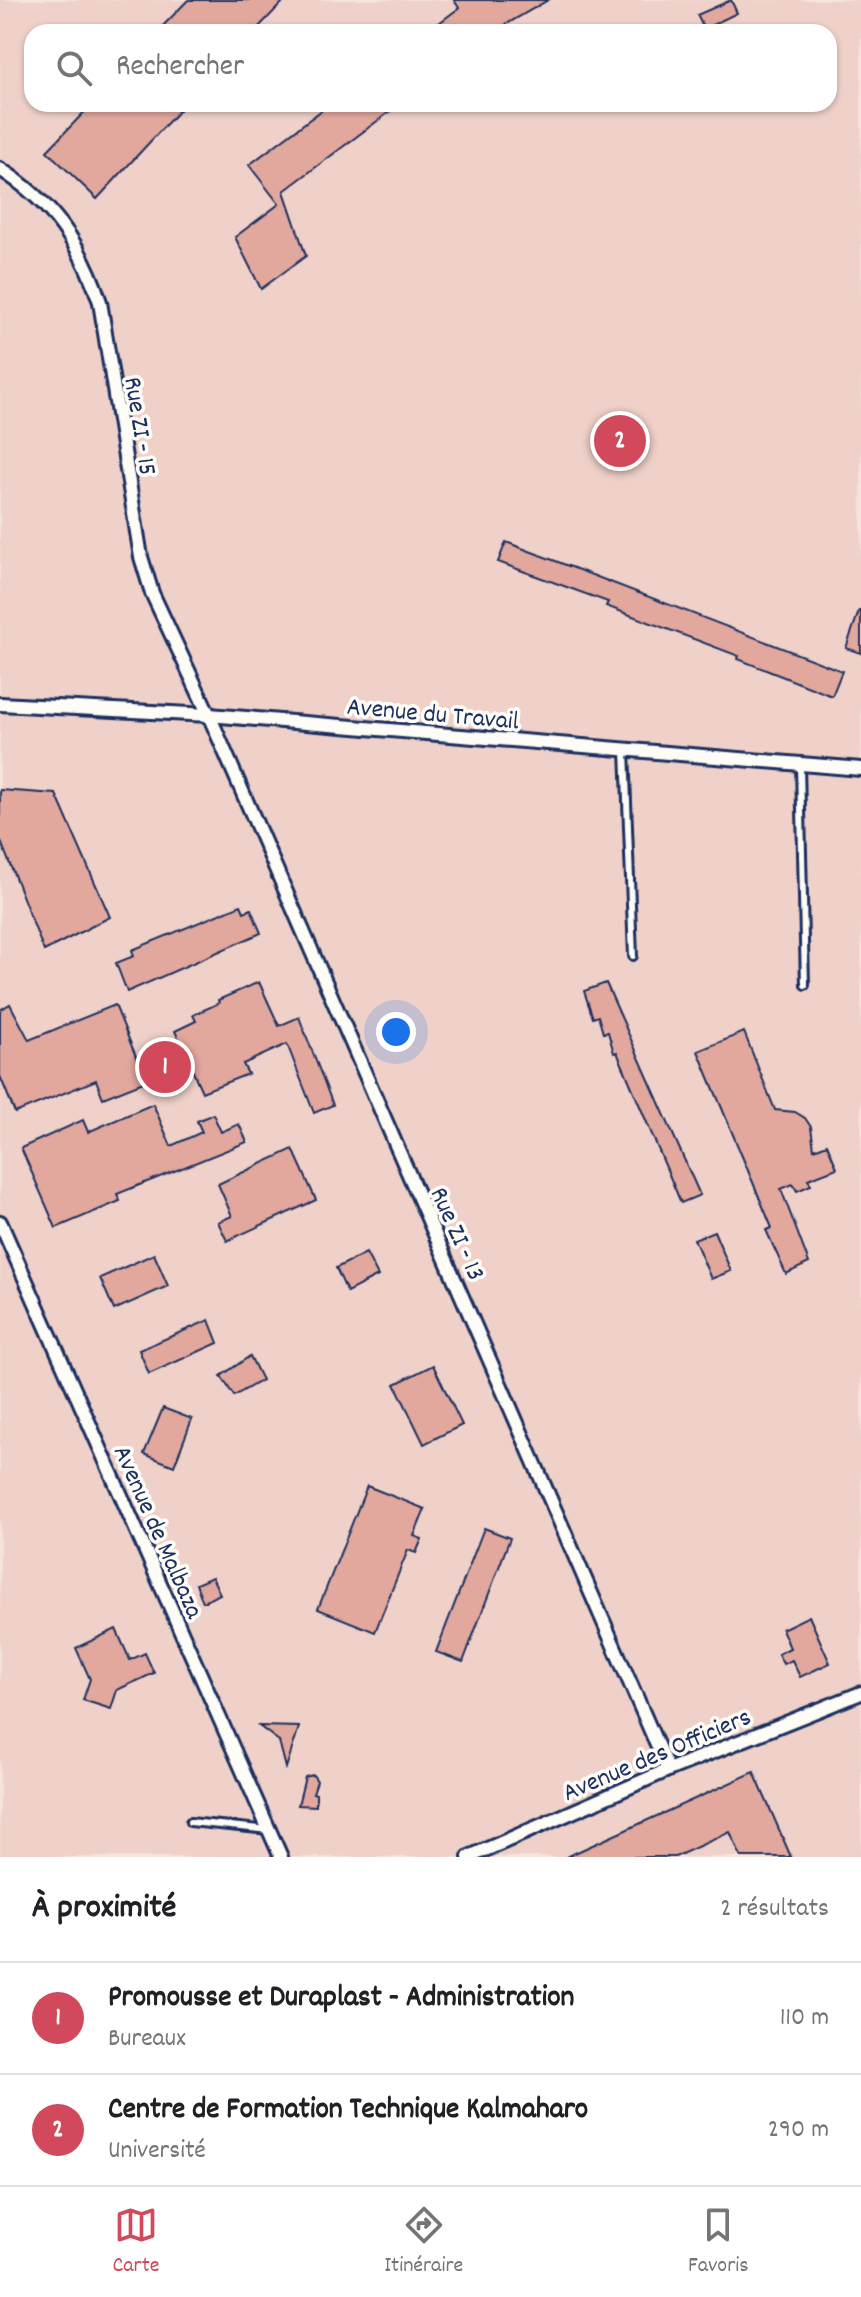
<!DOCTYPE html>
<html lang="fr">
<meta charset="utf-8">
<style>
body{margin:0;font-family:Dekko,sans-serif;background:#f6f6f6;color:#202124}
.you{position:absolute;left:396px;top:1032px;width:28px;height:28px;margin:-20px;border:6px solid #fff;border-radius:50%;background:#1a73e8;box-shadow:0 0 0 12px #1a73e833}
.badge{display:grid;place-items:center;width:52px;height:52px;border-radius:50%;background:#d1495b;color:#fff;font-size:26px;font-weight:700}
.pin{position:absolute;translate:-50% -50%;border:4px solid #fff;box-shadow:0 2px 8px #0006}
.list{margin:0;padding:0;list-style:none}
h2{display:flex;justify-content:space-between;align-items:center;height:104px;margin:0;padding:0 32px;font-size:34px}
h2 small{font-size:26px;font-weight:400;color:#757577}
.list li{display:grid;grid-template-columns:52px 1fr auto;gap:24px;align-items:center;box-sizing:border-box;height:112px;padding:0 32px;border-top:2px solid #e0e0e0}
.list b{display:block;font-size:30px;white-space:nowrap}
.list p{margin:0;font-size:26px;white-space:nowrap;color:#757577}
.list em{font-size:26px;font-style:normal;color:#757577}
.icon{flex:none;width:44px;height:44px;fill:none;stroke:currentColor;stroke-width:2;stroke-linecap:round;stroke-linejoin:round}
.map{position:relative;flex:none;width:861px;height:1857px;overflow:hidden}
.search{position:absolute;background:#fff;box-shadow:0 2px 6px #0004;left:24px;right:24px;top:24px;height:88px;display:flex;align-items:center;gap:20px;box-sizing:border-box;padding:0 28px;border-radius:24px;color:#757577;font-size:30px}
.sheet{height:328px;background:#fff}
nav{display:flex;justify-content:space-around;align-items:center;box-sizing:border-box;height:112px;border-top:2px solid #e0e0e0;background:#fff;font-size:22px;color:#757577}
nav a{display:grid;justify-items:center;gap:4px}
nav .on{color:#d1495b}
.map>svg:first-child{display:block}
.built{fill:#efd1c9;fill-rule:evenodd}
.building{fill:#e2a89e;stroke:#1b2f5e;stroke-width:2}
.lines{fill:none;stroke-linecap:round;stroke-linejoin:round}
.lane-casing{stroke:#1b2f5e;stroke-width:12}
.street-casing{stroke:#1b2f5e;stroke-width:18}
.lane{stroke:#fdfcf7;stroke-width:6}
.street{stroke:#fdfcf7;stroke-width:12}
.labels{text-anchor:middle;stroke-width:7;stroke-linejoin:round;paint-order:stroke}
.street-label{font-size:26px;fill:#1b2f5e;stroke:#fdfcf7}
</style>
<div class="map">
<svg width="861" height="1857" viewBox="0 0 861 1857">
<rect width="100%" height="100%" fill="#f5e3dc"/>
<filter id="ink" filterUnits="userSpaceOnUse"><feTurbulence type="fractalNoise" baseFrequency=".0125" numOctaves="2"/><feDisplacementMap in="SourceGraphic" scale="16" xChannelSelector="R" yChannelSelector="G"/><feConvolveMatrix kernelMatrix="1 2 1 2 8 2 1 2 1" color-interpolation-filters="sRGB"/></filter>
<g filter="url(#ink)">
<!-- built -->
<path class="built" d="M 0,0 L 861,0 L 861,1857 L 0,1857 ZM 32,32 L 829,32 L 829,104 L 32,104 Z"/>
<!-- building -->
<g class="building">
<polygon points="188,0 285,0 254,32 157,32"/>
<polygon points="454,0 548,0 493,32 427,32 459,8"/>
<polygon points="731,0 737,13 704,29 697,15"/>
<polygon points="92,104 185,104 97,199 47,151"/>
<polygon points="330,104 400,104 284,191 306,256 261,289 235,237 279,204 249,165"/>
<polygon points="506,542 842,671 832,696 738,659 739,656 606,606 608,602 498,562"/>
<polygon points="859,611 861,611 861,653 846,648"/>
<polygon points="0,790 56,794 110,917 44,951 0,839"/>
<polygon points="241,905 244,912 251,909 261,933 127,992 116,963 134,956 132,950"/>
<polygon points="259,982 279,1026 299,1017 333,1105 314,1113 287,1044 243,1064 248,1074 202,1092 175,1031 196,1021 193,1015 219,1003 218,1000"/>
<polygon points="606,983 700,1195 681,1203 617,1052 614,1053 608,1032 603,1033 598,1016 593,1018 584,991"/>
<polygon points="10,1004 29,1040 115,1005 146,1081 103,1098 96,1080 15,1113 0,1076 0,1010"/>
<polygon points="744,1032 775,1110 795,1112 805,1118 811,1127 814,1149 827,1144 837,1168 808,1179 811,1185 797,1191 793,1184 781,1189 809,1263 786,1274 766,1230 772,1228 698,1051"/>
<polygon points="153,1104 171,1146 202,1132 197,1121 213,1114 221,1132 239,1124 247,1142 117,1194 120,1201 56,1228 21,1148 83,1120 88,1132"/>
<polygon points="293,1149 316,1200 227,1241 218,1222 232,1216 218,1184"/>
<polygon points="714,1231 731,1271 711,1279 694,1239"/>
<polygon points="366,1253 378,1276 347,1292 336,1268"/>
<polygon points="154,1254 168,1286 114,1310 100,1278"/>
<polygon points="209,1320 218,1343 149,1374 139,1350"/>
<polygon points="250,1356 262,1380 234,1396 221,1376"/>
<polygon points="433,1365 462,1425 424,1444 395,1384"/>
<polygon points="163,1408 192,1419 174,1466 144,1454"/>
<polygon points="367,1486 425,1509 414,1536 422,1539 416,1553 408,1550 375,1632 318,1609"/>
<polygon points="484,1528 510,1538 463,1662 436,1652"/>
<polygon points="212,1577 220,1594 203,1602 196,1584"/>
<polygon points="809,1616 830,1663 800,1677 792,1660 783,1664 778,1654 790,1648 782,1629"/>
<polygon points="116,1629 130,1660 145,1653 154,1673 117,1690 111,1709 83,1700 90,1679 76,1648"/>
<polygon points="259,1726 299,1727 286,1768 279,1741"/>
<polygon points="754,1772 791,1857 741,1857 730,1832 675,1857 566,1857"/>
<polygon points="313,1775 317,1781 313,1793 316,1794 316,1806 298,1805 305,1777"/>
</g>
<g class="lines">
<!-- lane casing -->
<g class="lane-casing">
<g id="lane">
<polyline points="625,750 633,956"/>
<polyline points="800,765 805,985"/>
<polyline points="190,1822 269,1830"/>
</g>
</g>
<!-- street casing -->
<g class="street-casing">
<g id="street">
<path d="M 0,169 C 52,202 81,244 100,302 L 141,557 L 152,593 L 209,715 L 668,1770"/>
<polyline points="0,704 209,715 861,769"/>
<polyline points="0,1222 281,1857"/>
<polyline points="469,1857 668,1770 861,1693"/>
</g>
</g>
<!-- lane -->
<use href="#lane" class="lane"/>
<!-- street -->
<use href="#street" class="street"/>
</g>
</g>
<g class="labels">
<!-- street labels -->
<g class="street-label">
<text transform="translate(142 426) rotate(81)" y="9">Rue ZI - 15</text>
<text transform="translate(433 712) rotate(5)" y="9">Avenue du Travail</text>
<text transform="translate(459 1233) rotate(66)" y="9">Rue ZI - 13</text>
<text transform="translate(160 1531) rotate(66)" y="9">Avenue de Malbaza</text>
<text transform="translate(656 1753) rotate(-23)" y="9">Avenue des Officiers</text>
</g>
</g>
</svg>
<div class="you"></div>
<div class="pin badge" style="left:165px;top:1067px">1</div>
<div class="pin badge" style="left:620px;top:441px">2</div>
<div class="search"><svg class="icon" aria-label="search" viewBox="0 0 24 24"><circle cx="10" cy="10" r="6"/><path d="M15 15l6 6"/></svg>Rechercher</div>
</div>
<section class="sheet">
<h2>À proximité<small>2 résultats</small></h2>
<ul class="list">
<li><span class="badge">1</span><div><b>Promousse et Duraplast - Administration</b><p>Bureaux</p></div><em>110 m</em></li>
<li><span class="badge">2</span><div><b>Centre de Formation Technique Kalmaharo</b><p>Université</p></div><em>290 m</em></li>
</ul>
</section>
<nav>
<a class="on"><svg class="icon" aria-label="map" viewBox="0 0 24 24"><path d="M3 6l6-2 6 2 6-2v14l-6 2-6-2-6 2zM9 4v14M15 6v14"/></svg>Carte</a>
<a><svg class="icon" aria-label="directions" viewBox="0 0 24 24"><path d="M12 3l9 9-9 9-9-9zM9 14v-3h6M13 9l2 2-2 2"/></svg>Itinéraire</a>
<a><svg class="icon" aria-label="saved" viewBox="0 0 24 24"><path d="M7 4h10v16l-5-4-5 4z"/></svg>Favoris</a>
</nav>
